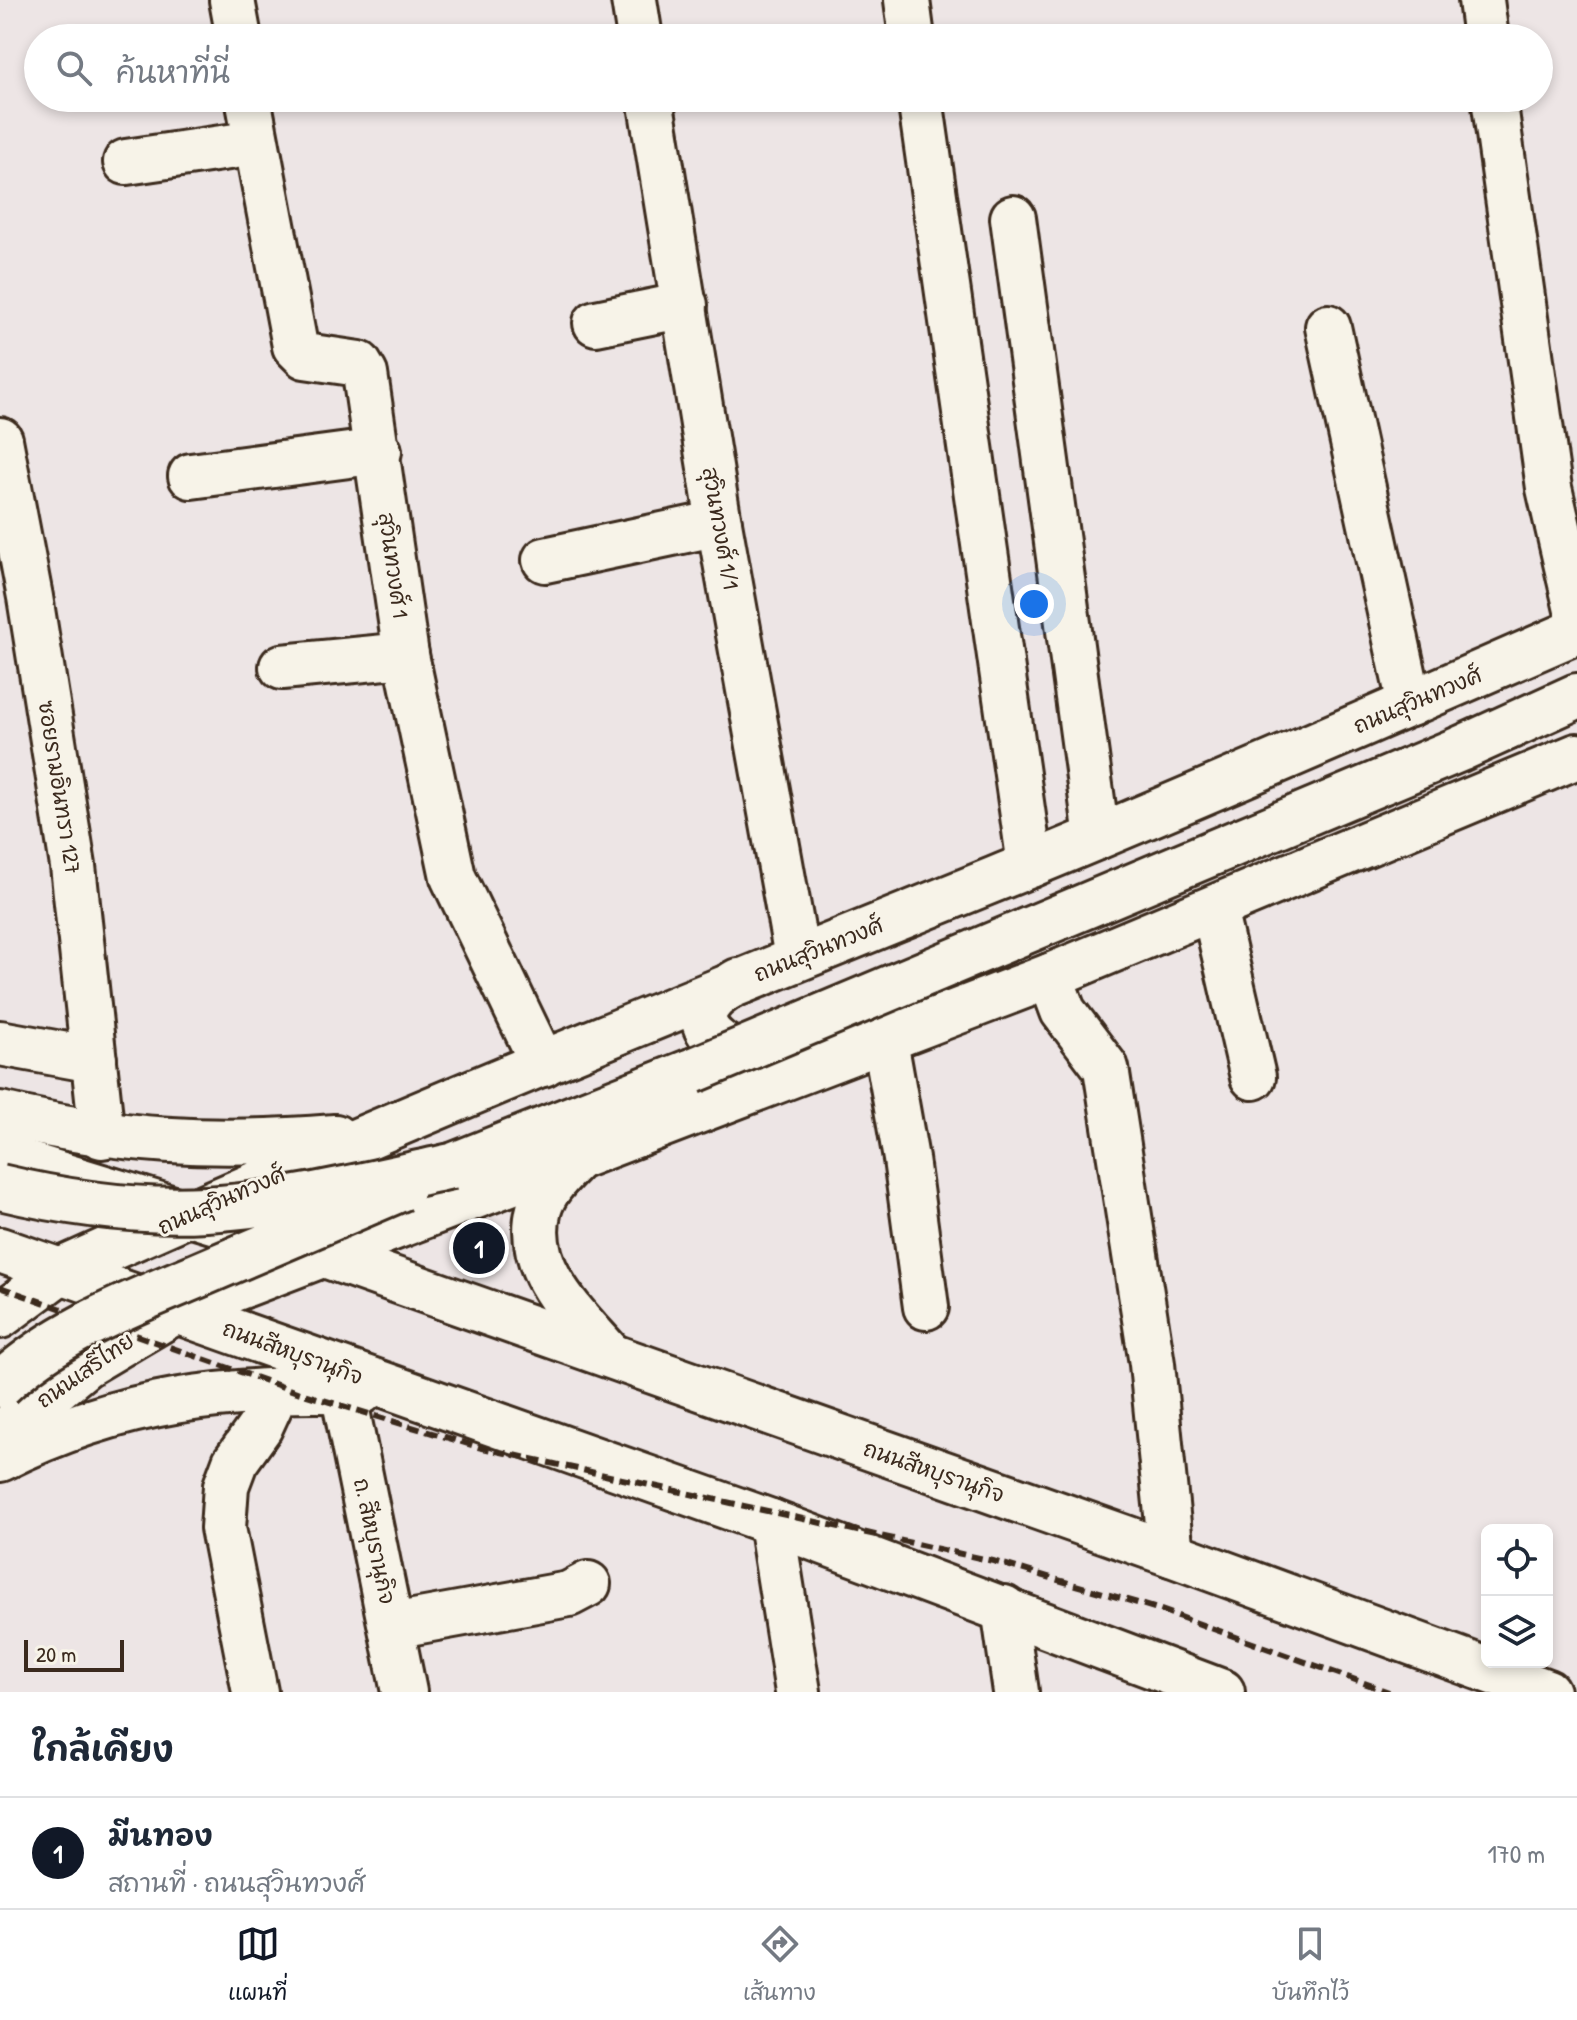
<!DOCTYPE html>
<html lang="th">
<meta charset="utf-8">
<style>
body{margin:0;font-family:"Patrick Hand","Playpen Sans Thai",sans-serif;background:#f6f6f7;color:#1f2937}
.controls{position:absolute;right:24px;bottom:24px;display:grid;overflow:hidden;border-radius:12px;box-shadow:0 4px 12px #0003}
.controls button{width:72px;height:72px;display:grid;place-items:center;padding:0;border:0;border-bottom:2px solid #e0e1e3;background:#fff;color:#1f2937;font:40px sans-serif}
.scale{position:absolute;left:24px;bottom:20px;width:100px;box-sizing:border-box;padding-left:8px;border:4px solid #3b2a1e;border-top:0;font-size:22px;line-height:28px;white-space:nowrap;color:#3b2a1e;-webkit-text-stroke:6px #f7f3e8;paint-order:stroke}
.you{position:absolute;left:1034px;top:604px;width:28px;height:28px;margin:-20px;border:6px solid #fff;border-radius:50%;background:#1a73e8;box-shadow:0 0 0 12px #1a73e833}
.badge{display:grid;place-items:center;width:52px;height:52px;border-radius:50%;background:#111827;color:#fff;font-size:26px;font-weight:700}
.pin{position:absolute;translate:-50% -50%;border:4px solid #fff;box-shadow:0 2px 8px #0006}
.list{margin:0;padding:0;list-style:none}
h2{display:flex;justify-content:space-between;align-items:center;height:104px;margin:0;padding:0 32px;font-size:34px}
h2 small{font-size:26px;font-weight:400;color:#747a83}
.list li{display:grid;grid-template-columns:52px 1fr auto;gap:24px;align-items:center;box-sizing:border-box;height:112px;padding:0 32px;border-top:2px solid #e0e1e3}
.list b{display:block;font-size:30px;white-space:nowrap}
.list p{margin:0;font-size:26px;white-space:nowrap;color:#747a83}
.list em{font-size:26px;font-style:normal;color:#747a83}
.icon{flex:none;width:44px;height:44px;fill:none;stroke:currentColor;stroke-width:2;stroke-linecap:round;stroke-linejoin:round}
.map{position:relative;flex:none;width:1577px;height:1692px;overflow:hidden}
.search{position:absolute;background:#fff;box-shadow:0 4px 12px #0003;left:24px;right:24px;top:24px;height:88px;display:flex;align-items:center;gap:20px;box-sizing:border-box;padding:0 28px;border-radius:44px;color:#747a83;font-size:30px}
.sheet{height:216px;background:#fff}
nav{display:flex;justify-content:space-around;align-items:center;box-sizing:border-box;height:112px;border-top:2px solid #e0e1e3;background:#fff;font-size:22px;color:#747a83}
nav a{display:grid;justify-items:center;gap:4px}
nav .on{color:#111827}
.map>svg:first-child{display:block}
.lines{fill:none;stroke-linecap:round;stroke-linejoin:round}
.minor-casing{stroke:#3b2a1e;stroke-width:50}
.major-casing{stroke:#3b2a1e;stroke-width:50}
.highway-casing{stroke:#3b2a1e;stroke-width:50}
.minor{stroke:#f7f3e8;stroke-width:44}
.major{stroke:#f7f3e8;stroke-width:44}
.highway{stroke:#f7f3e8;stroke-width:44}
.rail{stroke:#3b2a1e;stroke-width:6;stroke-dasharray:12 6;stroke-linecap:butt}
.major-bridge-casing{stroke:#3b2a1e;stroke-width:50;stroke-linecap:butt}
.highway-bridge-casing{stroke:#3b2a1e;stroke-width:50;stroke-linecap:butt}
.major-bridge{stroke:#f7f3e8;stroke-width:44}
.highway-bridge{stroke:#f7f3e8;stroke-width:44}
.labels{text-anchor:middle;stroke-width:6;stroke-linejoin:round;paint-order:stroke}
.street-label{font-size:22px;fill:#3b2a1e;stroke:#f7f3e8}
</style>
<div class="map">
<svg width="1577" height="1692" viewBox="0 0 1577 1692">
<rect width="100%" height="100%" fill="#ede5e5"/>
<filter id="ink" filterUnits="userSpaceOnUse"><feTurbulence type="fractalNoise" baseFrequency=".0125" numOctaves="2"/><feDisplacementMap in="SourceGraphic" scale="16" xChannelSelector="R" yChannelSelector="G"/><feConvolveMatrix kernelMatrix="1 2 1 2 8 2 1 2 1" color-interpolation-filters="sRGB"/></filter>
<g filter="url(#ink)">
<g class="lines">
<!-- minor casing -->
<g class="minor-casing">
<g id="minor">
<polyline points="232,0 239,38"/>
<polyline points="634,0 640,38"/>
<polyline points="907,0 912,38"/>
<polyline points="1481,0 1486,38"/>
<polyline points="248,98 295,346 305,356 359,364 365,374 406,655 453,877 543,1064"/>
<polyline points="650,98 719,523 797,957"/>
<polyline points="920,98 1030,865"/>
<polyline points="1494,98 1549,488 1577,610"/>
<polyline points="126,162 256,143"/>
<polyline points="1013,218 1097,837"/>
<polyline points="596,323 685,305"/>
<polyline points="1328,327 1410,704"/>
<polyline points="0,440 30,597 73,866 102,1136"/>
<polyline points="191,476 379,451"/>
<polyline points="545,560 719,523"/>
<polyline points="282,667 406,655"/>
<polyline points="1214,909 1253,1077"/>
<polyline points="1050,976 1063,1011 1106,1068 1152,1364 1171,1554"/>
<polyline points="885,1041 906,1159 926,1307"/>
<polyline points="0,1043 94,1060"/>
<polyline points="343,1391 404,1692"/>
<polyline points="771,1522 798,1692"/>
<polyline points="1004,1608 1016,1692"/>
<polyline points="392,1626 569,1594 588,1584"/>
<polyline points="255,1692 223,1528 226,1486 235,1462 260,1427 277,1390"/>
</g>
</g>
<!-- major casing -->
<g class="major-casing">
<g id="major">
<path d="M 576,1158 C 562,1173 545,1188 539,1209 C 523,1268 575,1315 610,1355"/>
<polyline points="319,1253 1171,1554 1547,1692"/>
<polyline points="0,1316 62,1270"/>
<polyline points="0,1435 85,1365 176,1311 771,1522 1222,1692"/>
<path d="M 0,1459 C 119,1399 231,1386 362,1391"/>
</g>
</g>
<!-- highway casing -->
<g class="highway-casing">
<g id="highway">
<polyline points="1460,749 1577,696"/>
<path d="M 738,981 C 729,987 718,993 712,1000 C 682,1034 744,1059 768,1063"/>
<path d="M 0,1114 C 119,1142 213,1147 335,1137"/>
<polyline points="0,1156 304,1249"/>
<polyline points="452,1166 692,1071"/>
<polyline points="0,1250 176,1311 1050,976 1577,756"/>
<path d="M 62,1270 C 381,1126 705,996 1030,865 C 1213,790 1395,710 1577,631"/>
</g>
</g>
<!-- minor -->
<use href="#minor" class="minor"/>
<!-- major -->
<use href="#major" class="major"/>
<!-- highway -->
<use href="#highway" class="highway"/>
<!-- rail -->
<polyline class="rail" points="0,1287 297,1392 478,1447 993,1561 1158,1609 1389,1692"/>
<!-- major-bridge casing -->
<g class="major-bridge-casing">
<path id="major-bridge" d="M 0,1385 C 57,1331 130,1304 201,1274 C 268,1245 335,1216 402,1188"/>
</g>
<!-- highway-bridge casing -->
<g class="highway-bridge-casing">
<g id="highway-bridge">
<polyline points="692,1071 1460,749"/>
<path d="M 0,1187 C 67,1203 137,1213 206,1209 C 289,1204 371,1183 452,1166"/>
</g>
</g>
<!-- major-bridge -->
<use href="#major-bridge" class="major-bridge"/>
<!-- highway-bridge -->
<use href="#highway-bridge" class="highway-bridge"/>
</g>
</g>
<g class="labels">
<!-- street labels -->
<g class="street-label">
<text transform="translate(721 528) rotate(80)" y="8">สุวินทวงศ์ 1/1</text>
<text transform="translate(394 565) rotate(82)" y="8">สุวินทวงศ์ 1</text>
<text transform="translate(1417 700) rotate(-23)" y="8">ถนนสุวินทวงศ์</text>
<text transform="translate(60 787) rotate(81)" y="8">ซอยรามอินทรา 127</text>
<text transform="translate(818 949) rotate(-22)" y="8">ถนนสุวินทวงศ์</text>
<text transform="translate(221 1200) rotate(-24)" y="8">ถนนสุวินทวงศ์</text>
<text transform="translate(293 1352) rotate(20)" y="8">ถนนสีหบุรานุกิจ</text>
<text transform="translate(85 1370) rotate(-35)" y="8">ถนนเสรีไทย</text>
<text transform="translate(934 1471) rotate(19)" y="8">ถนนสีหบุรานุกิจ</text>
<text transform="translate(375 1541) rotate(78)" y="8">ถ. สีหบุรานุกิจ</text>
</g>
</g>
</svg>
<div class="controls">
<button><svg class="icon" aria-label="locate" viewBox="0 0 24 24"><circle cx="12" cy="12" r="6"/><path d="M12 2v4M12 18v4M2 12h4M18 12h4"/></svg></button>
<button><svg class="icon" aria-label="layers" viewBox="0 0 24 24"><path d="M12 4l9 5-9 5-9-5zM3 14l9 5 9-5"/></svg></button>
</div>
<div class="scale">20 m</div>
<div class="you"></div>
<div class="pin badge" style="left:479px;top:1248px">1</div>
<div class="search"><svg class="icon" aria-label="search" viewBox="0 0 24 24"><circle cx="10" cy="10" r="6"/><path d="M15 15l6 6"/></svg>ค้นหาที่นี่</div>
</div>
<section class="sheet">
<h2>ใกล้เคียง<small></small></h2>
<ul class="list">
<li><span class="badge">1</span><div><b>มีนทอง</b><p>สถานที่ · ถนนสุวินทวงศ์</p></div><em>170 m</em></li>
</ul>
</section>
<nav>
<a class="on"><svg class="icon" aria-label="map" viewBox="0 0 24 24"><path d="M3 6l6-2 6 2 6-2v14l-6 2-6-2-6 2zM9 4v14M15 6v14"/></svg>แผนที่</a>
<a><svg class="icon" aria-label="directions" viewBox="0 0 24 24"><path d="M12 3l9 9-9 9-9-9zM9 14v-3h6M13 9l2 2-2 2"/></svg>เส้นทาง</a>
<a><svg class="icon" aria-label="saved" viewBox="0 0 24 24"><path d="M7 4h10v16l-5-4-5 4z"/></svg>บันทึกไว้</a>
</nav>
